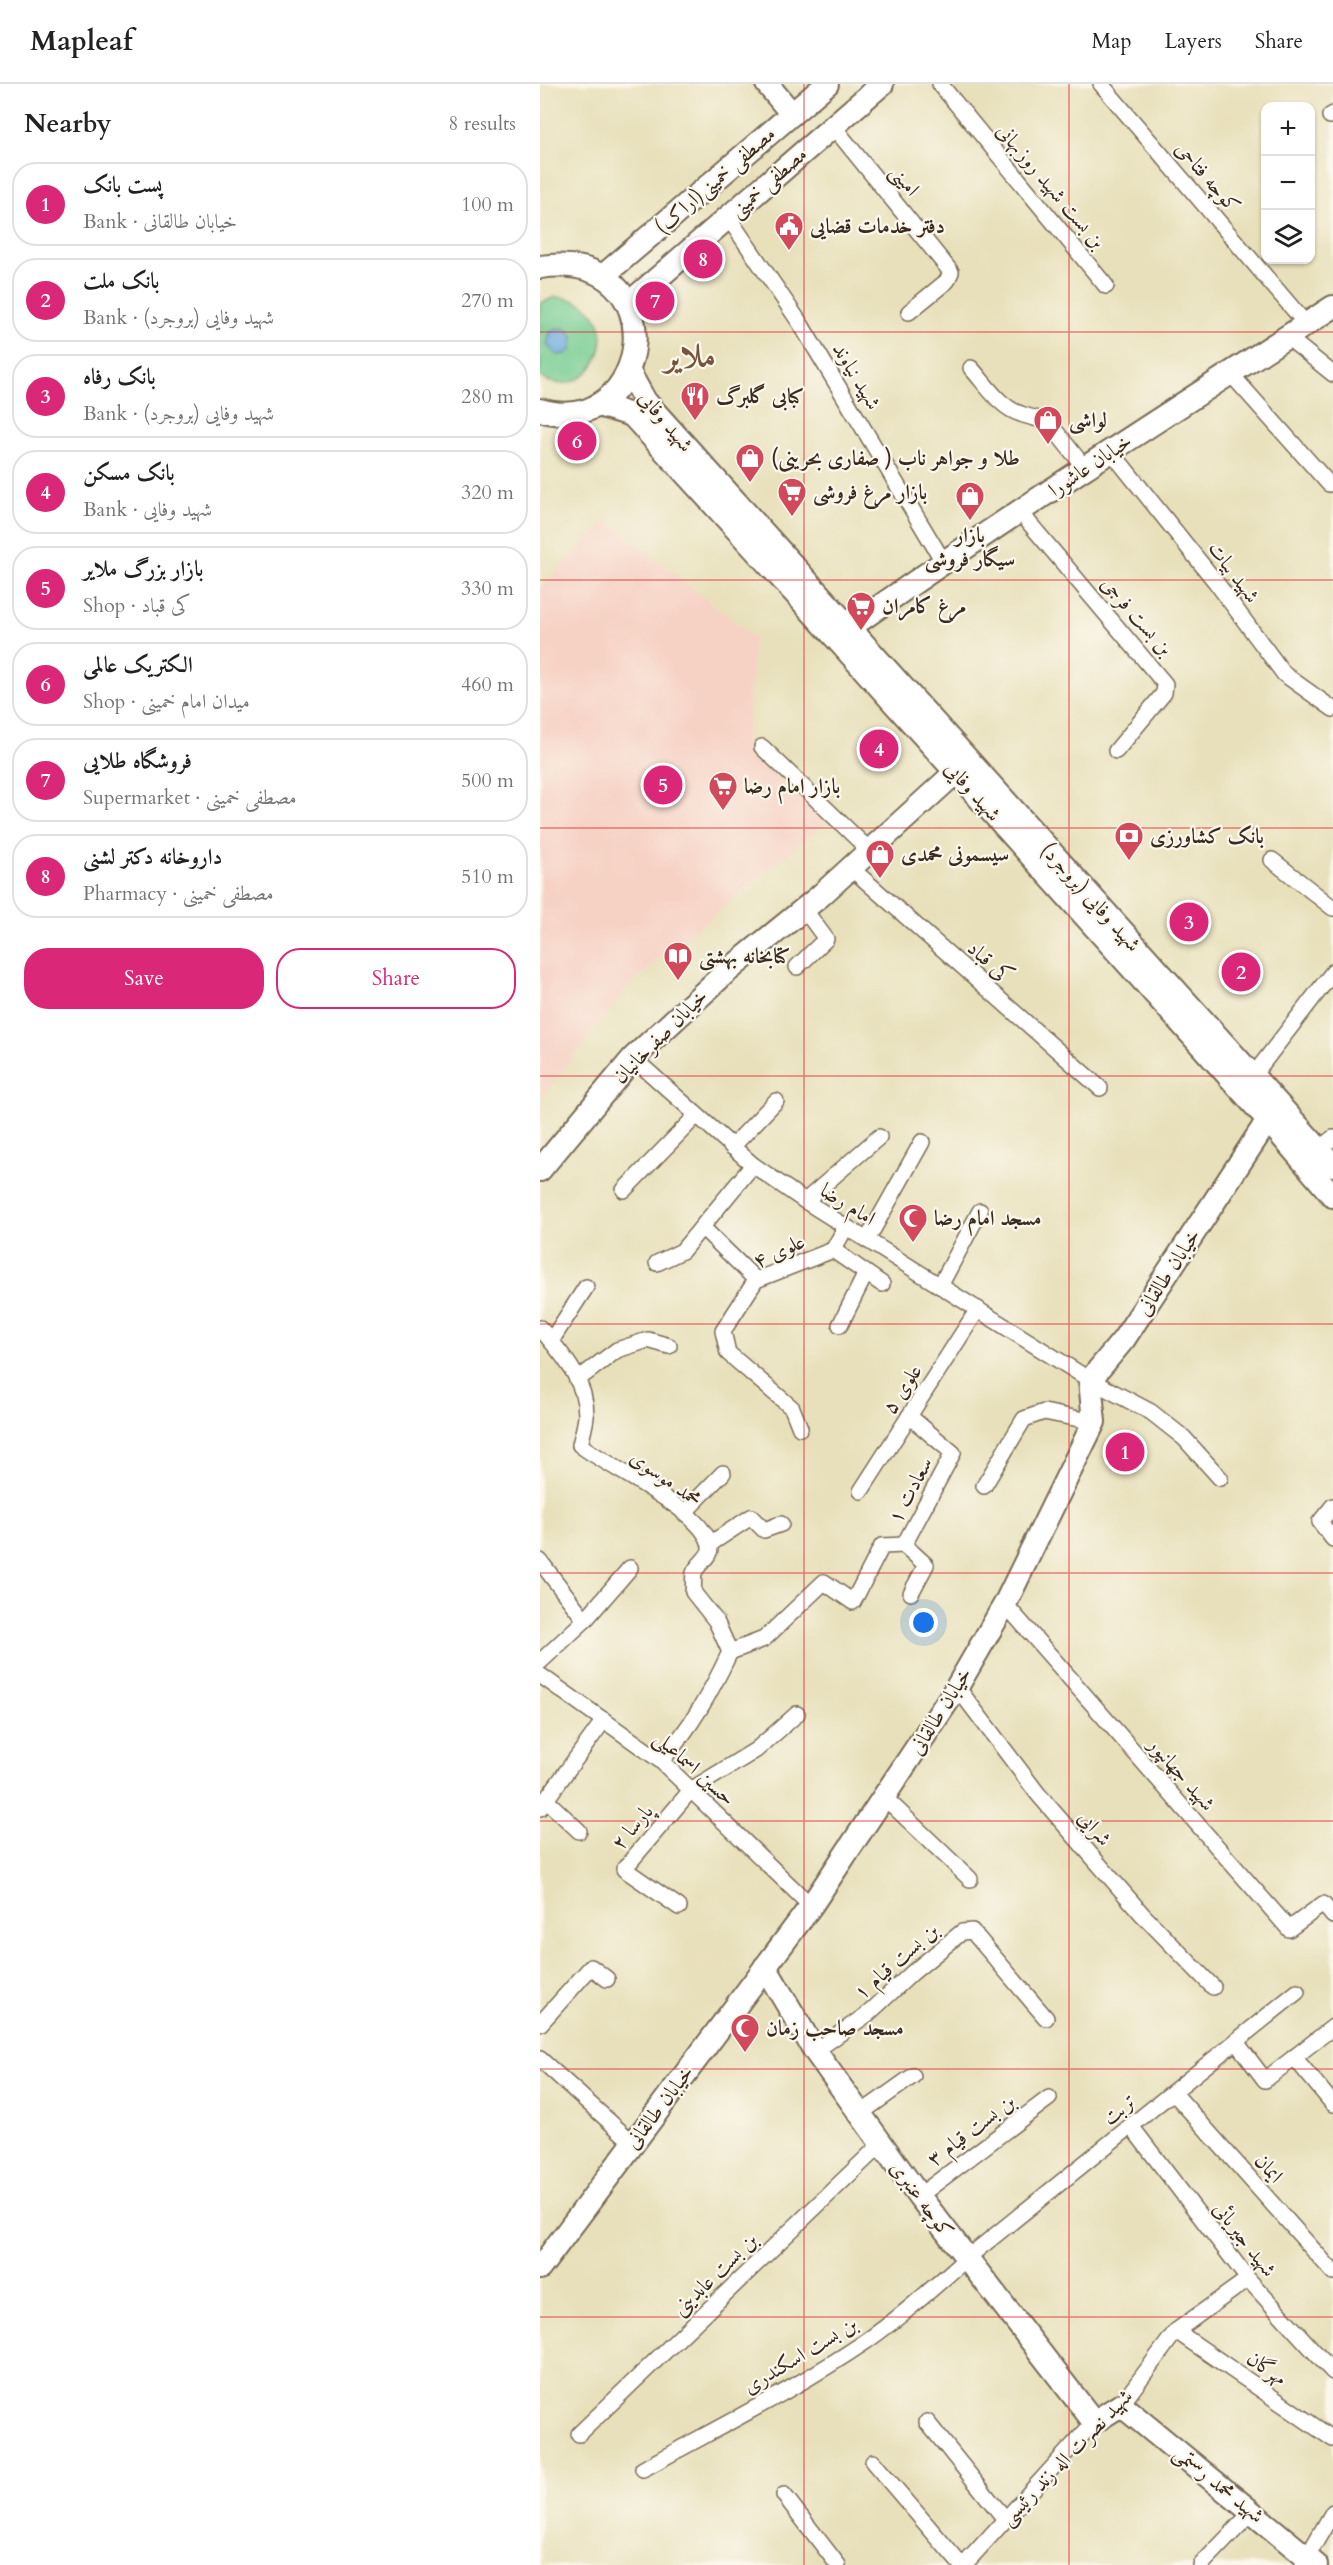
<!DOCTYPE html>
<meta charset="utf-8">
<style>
body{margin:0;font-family:Cardo,Amiri,serif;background:#f6f6f6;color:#222}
.controls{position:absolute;right:18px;top:18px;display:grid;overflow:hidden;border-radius:12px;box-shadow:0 2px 4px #0004}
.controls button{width:54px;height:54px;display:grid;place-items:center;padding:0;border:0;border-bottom:2px solid #e0e0e0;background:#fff;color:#222;font:30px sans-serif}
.you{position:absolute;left:384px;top:1539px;width:21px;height:21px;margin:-15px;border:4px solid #fff;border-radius:50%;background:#1a73e8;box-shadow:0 0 0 9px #1a73e833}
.badge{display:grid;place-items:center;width:39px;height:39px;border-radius:50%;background:#db2777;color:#fff;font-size:20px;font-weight:700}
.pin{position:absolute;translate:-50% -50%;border:3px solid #fff;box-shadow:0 2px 6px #0006}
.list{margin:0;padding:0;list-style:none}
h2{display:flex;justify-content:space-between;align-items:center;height:78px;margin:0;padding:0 24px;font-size:26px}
h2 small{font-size:20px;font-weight:400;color:#767676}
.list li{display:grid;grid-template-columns:39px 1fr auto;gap:18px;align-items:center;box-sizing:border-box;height:84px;margin:0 12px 12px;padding:0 12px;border:2px solid #e0e0e0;border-radius:24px}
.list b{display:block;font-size:22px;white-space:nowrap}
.list p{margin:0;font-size:20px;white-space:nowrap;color:#767676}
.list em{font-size:20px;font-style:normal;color:#767676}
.actions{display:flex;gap:12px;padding:18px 24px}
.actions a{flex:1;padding:14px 0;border:2px solid #db2777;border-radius:24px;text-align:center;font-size:21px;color:#db2777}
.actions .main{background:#db2777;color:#fff}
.icon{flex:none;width:33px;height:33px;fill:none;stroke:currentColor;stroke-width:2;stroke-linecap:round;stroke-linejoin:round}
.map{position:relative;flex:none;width:793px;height:2481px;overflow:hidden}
header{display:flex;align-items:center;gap:36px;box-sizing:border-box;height:84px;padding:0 30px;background:#fff;border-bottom:2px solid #e0e0e0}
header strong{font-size:28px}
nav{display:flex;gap:33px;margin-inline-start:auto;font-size:21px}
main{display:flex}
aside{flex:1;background:#fff}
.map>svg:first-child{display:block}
.built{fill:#f6d2c4}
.green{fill:#75cc90;stroke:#587b57;stroke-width:1.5}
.water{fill:#68a8db;stroke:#52697c;stroke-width:1.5}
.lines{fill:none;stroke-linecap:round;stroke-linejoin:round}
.street-casing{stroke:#786a55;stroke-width:18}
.secondary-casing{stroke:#786a55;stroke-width:26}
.street{stroke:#fff;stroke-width:15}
.secondary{stroke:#fff;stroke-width:22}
.grid{fill:none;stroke:#d62828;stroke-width:1.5;stroke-opacity:0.55}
.labels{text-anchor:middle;stroke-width:4.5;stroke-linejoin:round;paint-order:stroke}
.street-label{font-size:21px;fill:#3b2a1e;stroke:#fbf7ec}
.poi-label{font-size:21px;font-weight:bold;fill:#3b2a1e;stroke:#fbf7ec;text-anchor:start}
.town-label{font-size:33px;font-weight:bold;fill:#76553d;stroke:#fbf7ec}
</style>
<header>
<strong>Mapleaf</strong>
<nav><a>Map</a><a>Layers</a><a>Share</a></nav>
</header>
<main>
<aside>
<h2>Nearby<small>8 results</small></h2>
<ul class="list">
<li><span class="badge">1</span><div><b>پست بانک</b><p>Bank · خیابان طالقانی</p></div><em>100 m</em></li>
<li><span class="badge">2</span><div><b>بانک ملت</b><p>Bank · شهید وفایی (بروجرد)</p></div><em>270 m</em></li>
<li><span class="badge">3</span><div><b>بانک رفاه</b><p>Bank · شهید وفایی (بروجرد)</p></div><em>280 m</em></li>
<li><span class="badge">4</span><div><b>بانک مسکن</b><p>Bank · شهید وفایی</p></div><em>320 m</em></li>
<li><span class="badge">5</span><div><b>بازار بزرگ ملایر</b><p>Shop · کی قباد</p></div><em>330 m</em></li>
<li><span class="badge">6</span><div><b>الکتریک عالمی</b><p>Shop · میدان امام خمینی</p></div><em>460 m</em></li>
<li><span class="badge">7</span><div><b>فروشگاه طلایی</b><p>Supermarket · مصطفی خمینی</p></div><em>500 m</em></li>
<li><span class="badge">8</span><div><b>داروخانه دکتر لشنی</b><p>Pharmacy · مصطفی خمینی</p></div><em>510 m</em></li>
</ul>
<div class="actions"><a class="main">Save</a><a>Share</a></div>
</aside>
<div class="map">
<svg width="793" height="2481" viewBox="0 0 793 2481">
<rect width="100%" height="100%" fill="#fbf7ec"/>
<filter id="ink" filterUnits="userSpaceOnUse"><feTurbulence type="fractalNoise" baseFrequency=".0167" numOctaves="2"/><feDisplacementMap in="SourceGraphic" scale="12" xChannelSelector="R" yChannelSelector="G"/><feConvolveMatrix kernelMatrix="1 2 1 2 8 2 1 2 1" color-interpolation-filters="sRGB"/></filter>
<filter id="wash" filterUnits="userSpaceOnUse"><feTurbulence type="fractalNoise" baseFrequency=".008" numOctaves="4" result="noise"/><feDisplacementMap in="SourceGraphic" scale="24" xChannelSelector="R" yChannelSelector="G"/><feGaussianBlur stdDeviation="1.35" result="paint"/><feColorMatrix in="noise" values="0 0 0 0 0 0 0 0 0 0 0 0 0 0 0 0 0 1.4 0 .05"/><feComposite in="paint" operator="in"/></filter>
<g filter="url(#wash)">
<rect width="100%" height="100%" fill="#e8e0ba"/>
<!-- built -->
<polygon class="built" points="67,436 214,554 206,663 286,738 90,900 6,1008 0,1013 0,504"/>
<!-- green -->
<path class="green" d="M 16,213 C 98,220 55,326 0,293 L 0,219 Z"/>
<!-- water -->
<polygon class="water" points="18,244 27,245 33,252 32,265 26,270 17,271 7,261 10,248"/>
</g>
<g filter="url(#ink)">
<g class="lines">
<!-- street casing -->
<g class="street-casing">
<g id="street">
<polyline points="400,0 566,202"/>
<polyline points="561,0 766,240"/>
<polyline points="790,32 793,30"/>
<polyline points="293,42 411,188 407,197 369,228"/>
<polyline points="188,133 260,239 403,477"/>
<polyline points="746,252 793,290"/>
<path d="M 431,284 C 445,299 460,324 481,330 C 491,334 500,334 509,339 L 545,384"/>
<polyline points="690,289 789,400"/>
<polyline points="570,366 675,497 744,590 793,625"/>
<polyline points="480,428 625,600 624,609 576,667"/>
<polyline points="222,663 330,767"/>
<polyline points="732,776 793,824"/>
<polyline points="311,784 560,1004"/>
<polyline points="257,883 286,855 264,825"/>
<polyline points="93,974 213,1081 265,1117 550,1296 611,1328 644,1354 680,1394"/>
<polyline points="712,993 793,888"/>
<polyline points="192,1063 236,1017"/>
<polyline points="779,1065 793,1054"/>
<polyline points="84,1106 156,1032"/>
<polyline points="265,1117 339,1053"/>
<polyline points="162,1143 216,1196"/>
<polyline points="327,1156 382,1058"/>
<polyline points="293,1166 342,1200"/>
<polyline points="117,1179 142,1167 213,1081"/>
<polyline points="400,1202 440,1127"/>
<polyline points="300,1241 326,1189"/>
<path d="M 0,1244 C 22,1270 47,1297 46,1333 C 45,1342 42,1352 40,1361 C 68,1383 165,1427 170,1462 C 172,1472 157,1480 154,1489 C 153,1495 154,1502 153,1508 L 176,1537 L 190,1568 C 171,1608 151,1644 121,1677"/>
<polyline points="11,1257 46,1203"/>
<polyline points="37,1296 77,1266 108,1256 129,1262"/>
<polyline points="260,1344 252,1324 188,1269 183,1247 216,1196 293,1166 306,1143"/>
<polyline points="444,1402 484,1335 504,1328 554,1338"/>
<polyline points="321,1407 438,1225"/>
<polyline points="793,1422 780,1438 793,1455"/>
<polyline points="144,1429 183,1389"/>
<polyline points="170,1460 211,1433 224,1446 241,1440"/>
<polyline points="364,1461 386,1481 371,1509"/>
<polyline points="0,1477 45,1536"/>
<polyline points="465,1520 749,1845 783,1820 793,1832"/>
<polyline points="190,1568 224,1555 284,1498 313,1518 342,1462 364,1461 413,1369 369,1332"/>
<polyline points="0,1578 45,1536 90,1484"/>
<polyline points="0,1591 121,1677 271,1822"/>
<polyline points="417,1603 498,1710 602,1830 673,1903"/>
<polyline points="345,1714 430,1795"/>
<polyline points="6,1716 39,1747"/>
<polyline points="0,1724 64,1636"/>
<polyline points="139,1823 84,1785 151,1706 216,1666 257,1630"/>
<polyline points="0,1940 51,1883 67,1895"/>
<polyline points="696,1958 725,1996 793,1943"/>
<polyline points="275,1967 329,1929 372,1889 422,1848 432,1847 506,1934"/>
<polyline points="754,1973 793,2020"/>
<polyline points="0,1975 92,2058"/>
<polyline points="633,2008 793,2188"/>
<polyline points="321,2029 373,1992"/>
<polyline points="591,2042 708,2195 793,2288"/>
<polyline points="379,2112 509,2014"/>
<polyline points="636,2247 793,2355"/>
<polyline points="581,2321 636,2247 708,2195"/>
<polyline points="387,2338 465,2435"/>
<polyline points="39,2350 341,2060"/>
<polyline points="333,2378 421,2481"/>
<path d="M 103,2385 C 177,2344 254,2306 325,2258 C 361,2233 394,2203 427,2174 L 757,1908"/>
<polyline points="244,2411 298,2481"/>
<polyline points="763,2480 793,2428"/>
<polyline points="424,2481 554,2338"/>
<polyline points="661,2481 713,2427"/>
</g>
</g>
<!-- secondary casing -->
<g class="secondary-casing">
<g id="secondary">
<polyline points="227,0 252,30"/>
<path d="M 0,183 C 139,163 113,359 0,326"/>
<polyline points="63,192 287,0"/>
<polyline points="88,220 342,0"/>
<polyline points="89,288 105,317 793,1081"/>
<polyline points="58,321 92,331 294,552 728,1036 793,1112"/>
<path d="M 309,544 C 468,432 630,328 793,223"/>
<polyline points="0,1086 93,974 184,890 280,812 416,688"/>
<polyline points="225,1883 275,1967 379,2112 554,2338 581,2321 776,2481"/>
<polyline points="0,2184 271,1822 417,1603 465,1520 554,1338 550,1296 584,1255 728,1036"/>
</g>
</g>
<!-- street -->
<use href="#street" class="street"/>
<!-- secondary -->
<use href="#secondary" class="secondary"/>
</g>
</g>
<!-- grid -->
<path class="grid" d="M 264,0 L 264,2481M 529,0 L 529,2481M 0,248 L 793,248M 0,496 L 793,496M 0,744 L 793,744M 0,992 L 793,992M 0,1240 L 793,1240M 0,1489 L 793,1489M 0,1737 L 793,1737M 0,1985 L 793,1985M 0,2233 L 793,2233"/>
<!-- icons -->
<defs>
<g id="civic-pin" transform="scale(1.5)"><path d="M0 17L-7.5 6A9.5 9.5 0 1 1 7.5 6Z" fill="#d1495b" stroke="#fbf7ec"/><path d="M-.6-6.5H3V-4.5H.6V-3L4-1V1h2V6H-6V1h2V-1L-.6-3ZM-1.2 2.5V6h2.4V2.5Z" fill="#fff"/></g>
<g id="restaurant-pin" transform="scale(1.5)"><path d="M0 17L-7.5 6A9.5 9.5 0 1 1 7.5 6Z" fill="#d1495b" stroke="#fbf7ec"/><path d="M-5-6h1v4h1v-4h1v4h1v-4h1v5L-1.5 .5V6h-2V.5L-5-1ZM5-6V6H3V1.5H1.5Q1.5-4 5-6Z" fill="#fff"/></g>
<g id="shop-pin" transform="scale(1.5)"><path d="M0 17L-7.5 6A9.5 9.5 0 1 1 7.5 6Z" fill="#d1495b" stroke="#fbf7ec"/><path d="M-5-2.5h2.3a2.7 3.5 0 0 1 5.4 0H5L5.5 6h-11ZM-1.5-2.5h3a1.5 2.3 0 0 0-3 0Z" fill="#fff"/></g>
<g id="supermarket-pin" transform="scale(1.5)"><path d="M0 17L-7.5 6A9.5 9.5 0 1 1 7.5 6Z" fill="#d1495b" stroke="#fbf7ec"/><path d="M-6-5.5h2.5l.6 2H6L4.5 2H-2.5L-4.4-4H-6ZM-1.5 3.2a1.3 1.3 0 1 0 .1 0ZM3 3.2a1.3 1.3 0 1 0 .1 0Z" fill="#fff"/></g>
<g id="bank-pin" transform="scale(1.5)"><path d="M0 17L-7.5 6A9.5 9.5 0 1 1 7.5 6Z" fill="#d1495b" stroke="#fbf7ec"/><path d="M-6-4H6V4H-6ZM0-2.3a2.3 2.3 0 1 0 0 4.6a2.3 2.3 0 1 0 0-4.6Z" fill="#fff"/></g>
<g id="library-pin" transform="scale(1.5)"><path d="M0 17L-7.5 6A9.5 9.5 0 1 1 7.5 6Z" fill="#d1495b" stroke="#fbf7ec"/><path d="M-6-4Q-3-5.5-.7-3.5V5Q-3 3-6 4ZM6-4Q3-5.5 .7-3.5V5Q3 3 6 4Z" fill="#fff"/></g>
<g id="mosque-pin" transform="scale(1.5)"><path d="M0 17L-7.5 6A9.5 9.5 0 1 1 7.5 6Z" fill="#d1495b" stroke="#fbf7ec"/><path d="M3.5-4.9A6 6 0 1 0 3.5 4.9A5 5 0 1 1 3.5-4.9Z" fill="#fff"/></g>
</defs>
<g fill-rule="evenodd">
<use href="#civic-pin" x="249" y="142"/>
<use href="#restaurant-pin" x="155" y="312"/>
<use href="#shop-pin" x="508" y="336"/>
<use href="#shop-pin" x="210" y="374"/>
<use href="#supermarket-pin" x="252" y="408"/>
<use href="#shop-pin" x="430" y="412"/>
<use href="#supermarket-pin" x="321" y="522"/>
<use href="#supermarket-pin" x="183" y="702"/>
<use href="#bank-pin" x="589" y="752"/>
<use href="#shop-pin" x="340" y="770"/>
<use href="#library-pin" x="138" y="872"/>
<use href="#mosque-pin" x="373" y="1134"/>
<use href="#mosque-pin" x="205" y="1944"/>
</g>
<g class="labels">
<!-- street labels -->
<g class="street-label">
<text transform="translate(668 93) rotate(49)" y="7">کوچه فتاحی</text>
<text transform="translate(175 96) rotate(-41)" y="7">مصطفی خمینی(اراک)</text>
<text transform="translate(365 96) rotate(50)" y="7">امینی</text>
<text transform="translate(228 98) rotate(-41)" y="7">مصطفی خمینی</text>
<text transform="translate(511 102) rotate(50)" y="7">بن بست شهید روزبهانی</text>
<text transform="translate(317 292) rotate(59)" y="7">شهید نیاوند</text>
<text transform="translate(126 337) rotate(50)" y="7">شهید وفایی</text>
<text transform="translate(550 381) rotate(-34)" y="7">خیابان عاشورا</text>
<text transform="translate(694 488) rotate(53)" y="7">شهید بیات</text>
<text transform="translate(597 532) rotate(49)" y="7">بن بست فرجی</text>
<text transform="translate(433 707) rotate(48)" y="7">شهید وفایی</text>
<text transform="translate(551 813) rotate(48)" y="7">شهید وفایی (بروجرد)</text>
<text transform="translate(450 878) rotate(42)" y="7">کی قباد</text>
<text transform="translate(120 952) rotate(-45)" y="7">خیابان صفرخانیان</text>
<text transform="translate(308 1120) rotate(32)" y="7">امام رضا</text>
<text transform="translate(239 1167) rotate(-24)" y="7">علوی ۴</text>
<text transform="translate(628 1188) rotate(-57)" y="7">خیابان طالقانی</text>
<text transform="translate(362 1305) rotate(-57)" y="7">علوی ۵</text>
<text transform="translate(126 1394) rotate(35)" y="7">محمد موسوی</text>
<text transform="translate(370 1406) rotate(-62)" y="7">سعادت ۱</text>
<text transform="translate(400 1627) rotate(-58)" y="7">خیابان طالقانی</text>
<text transform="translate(155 1684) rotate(42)" y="7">حسین اسماعیلی</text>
<text transform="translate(642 1690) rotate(49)" y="7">شهید جهانپور</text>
<text transform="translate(92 1743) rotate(-50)" y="7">پارسا ۲</text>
<text transform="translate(555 1744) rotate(49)" y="7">شرایی</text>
<text transform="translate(356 1877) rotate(-41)" y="7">بن بست قیام ۱</text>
<text transform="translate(119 2023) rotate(-53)" y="7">خیابان طالقانی</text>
<text transform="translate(579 2025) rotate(-39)" y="7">تربت</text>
<text transform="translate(431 2046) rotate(-37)" y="7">بن بست قیام ۳</text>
<text transform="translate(729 2084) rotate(48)" y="7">ایمان</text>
<text transform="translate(382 2115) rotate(53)" y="7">کوچه عنبری</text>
<text transform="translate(705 2155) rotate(52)" y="7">شهید جیریائی</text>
<text transform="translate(175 2190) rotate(-44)" y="7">بن بست عابدینی</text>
<text transform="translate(260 2271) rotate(-31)" y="7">بن بست اسکندری</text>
<text transform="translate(727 2284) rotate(35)" y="7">مهرگان</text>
<text transform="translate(526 2373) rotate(-46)" y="7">شهید نصرت اله زند رئیسی</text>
<text transform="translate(679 2400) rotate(39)" y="7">شهید محمد رستمی</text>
</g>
<!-- poi labels -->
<g class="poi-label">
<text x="270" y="149">دفتر خدمات قضایی</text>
<text x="176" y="319">کبابی گلبرگ</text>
<text x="529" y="343">لواشی</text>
<text x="231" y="381">طلا و جواهر ناب ( صفاری بحرینی)</text>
<text x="273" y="415">بازار مرغ فروشی</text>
<text x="430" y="458" text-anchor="middle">بازار<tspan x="430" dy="24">سیگار فروشی</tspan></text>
<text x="342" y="529">مرغ کامران</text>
<text x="204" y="709">بازار امام رضا</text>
<text x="610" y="759">بانک کشاورزی</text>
<text x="361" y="777">سیسمونی محمدی</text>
<text x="159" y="879">کتابخانه بهشتی</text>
<text x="394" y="1141">مسجد امام رضا</text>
<text x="226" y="1951">مسجد صاحب زمان</text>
</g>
<!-- town labels -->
<g class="town-label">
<text x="150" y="283">ملایر</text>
</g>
</g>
</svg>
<div class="controls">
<button>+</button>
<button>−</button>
<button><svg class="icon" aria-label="layers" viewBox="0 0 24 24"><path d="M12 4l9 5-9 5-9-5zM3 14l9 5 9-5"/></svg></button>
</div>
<div class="you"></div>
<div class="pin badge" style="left:585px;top:1368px">1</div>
<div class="pin badge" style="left:701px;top:888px">2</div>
<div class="pin badge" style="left:649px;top:838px">3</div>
<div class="pin badge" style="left:339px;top:665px">4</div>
<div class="pin badge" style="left:123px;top:701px">5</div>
<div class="pin badge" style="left:37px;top:357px">6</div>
<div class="pin badge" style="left:115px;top:217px">7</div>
<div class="pin badge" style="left:163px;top:175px">8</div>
</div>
</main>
